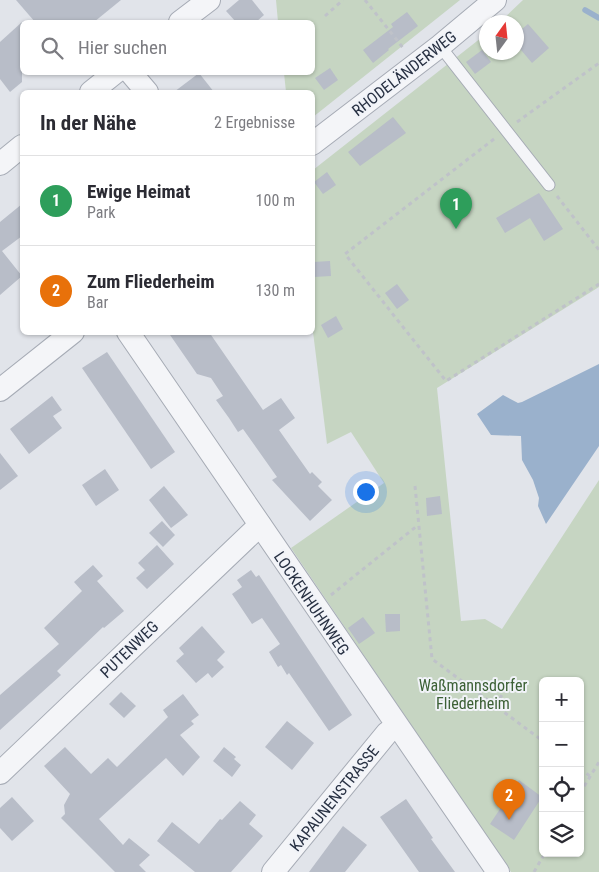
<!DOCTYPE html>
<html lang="de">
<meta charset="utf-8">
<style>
body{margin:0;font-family:"Roboto Condensed",sans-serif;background:#f7f7f7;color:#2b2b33}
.controls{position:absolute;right:15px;bottom:15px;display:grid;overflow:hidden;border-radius:8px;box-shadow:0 1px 4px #0004}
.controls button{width:45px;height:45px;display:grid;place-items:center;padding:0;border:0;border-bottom:1px solid #e1e1e2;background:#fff;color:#2b2b33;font:25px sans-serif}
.compass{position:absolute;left:479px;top:15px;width:45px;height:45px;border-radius:50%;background:#fff;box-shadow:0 1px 4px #0004;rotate:15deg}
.you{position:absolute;left:365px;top:491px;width:18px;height:18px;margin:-12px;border:4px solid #fff;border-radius:50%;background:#1a73e8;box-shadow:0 0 0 8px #1a73e833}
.badge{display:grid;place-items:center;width:32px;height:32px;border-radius:50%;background:#d93025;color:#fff;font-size:16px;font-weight:700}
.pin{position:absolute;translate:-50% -41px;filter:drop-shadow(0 1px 2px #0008)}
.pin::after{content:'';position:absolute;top:26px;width:18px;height:15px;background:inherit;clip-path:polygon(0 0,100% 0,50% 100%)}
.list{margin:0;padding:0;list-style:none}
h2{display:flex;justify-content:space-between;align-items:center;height:65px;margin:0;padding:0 20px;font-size:21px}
h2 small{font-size:16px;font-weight:400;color:#7c7c81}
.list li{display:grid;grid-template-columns:32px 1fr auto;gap:15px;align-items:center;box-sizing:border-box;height:90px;padding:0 20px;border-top:1px solid #e1e1e2}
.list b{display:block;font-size:19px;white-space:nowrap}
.list p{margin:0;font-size:16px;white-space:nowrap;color:#7c7c81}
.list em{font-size:16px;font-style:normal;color:#7c7c81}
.icon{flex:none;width:28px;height:28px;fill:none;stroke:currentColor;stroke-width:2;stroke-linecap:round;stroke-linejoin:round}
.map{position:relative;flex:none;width:599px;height:872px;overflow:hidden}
.search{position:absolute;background:#fff;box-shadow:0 1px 4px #0004;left:20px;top:20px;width:295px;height:55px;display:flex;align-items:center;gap:12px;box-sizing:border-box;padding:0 18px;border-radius:8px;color:#7c7c81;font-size:19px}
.panel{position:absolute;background:#fff;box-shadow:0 1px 4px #0004;left:20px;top:90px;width:295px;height:245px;border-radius:8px}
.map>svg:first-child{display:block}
.green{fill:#c6d5c2;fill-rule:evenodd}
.water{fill:#9ab1cc}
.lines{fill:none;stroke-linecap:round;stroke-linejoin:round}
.stream{stroke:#9ab1cc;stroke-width:5.5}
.building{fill:#b8bdc8}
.service-casing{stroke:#a6abb5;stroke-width:13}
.minor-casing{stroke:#a6abb5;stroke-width:24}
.path{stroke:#bfc2c9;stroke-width:3;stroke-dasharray:4 4;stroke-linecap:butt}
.service{stroke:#f4f5f8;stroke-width:11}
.minor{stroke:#f4f5f8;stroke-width:22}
.labels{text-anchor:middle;stroke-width:4;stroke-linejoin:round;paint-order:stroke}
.street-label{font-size:16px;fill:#283143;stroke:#f1f3f8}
.park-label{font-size:16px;fill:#3c6035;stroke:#f1f3f8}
</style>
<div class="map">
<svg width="599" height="872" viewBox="0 0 599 872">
<rect width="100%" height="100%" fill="#e1e4ea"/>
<!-- green -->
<g class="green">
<polygon points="276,0 460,0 313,117 312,92 286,92 284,73 312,72 312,22 278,22"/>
<path d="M 523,0 L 599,0 L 599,287 L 437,388 L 461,621 L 485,619 L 502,629 L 599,480 L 599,872 L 511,872 L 291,548 L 384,483 L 351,432 L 327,444 L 312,324 L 313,170 L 486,34 L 486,52 L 516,52 L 516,22 L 500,22 ZM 543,681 L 580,681 L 580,853 L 543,853 Z"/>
</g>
<!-- water -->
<polygon class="water" points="599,364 599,446 546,524 538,506 539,498 533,480 522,460 521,436 491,435 477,414 503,395 518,403 522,402"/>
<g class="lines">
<!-- stream -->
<polyline class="stream" points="585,10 599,18"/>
</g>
<!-- building -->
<g class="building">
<polygon points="16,0 121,0 94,22 35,22"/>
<polygon points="239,0 252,0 264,15 256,22 236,22 226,11"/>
<polygon points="407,12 418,26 388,49 389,50 373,63 363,50 393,27 391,24"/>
<polygon points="22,22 22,82 10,92 0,79 0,42"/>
<polygon points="528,24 549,48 532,63 516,44 516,34"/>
<polygon points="482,50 491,62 475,74 466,62"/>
<polygon points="330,68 338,80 324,90 315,78"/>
<polygon points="199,73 214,92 174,92"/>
<polygon points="393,117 406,133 360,166 348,152"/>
<polygon points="327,172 336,185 323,194 314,182"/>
<polygon points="539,193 563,229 544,241 530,218 505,233 496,218"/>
<polygon points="22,204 22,236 2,251 22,276 0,295 0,222"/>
<polygon points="330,261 331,276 314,277 313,262"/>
<polygon points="397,284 409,300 397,309 385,293"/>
<polygon points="336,316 343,329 328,338 321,325"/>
<polygon points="168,332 209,332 263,410 281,398 295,418 279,430 310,474 312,472 322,482 318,486 332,500 310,521 272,480 277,477 243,429 238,432 229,418 216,400 223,396 211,378 197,374"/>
<polygon points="107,352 175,452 151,469 82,368"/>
<polygon points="52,396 62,410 53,416 62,428 29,454 10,429"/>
<polygon points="0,453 18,476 0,490"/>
<polygon points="105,469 119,490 96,506 82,485"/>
<polygon points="164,486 188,515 171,528 149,500"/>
<polygon points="440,496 442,514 427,516 426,498"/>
<polygon points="162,521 175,535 163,547 149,533"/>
<polygon points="157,545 174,564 147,589 136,578 145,570 138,563"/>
<polygon points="93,565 103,576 97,581 124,611 104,628 103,627 57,671 61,675 0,730 0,695 59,644 44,628 82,591 74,582"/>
<polygon points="251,570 256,577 259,575 352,715 329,731 289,673 287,675 281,665 278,667 269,652 280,644 262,618 252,624 232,594 242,587 237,580"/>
<polygon points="385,614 400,614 400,631 386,632"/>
<polygon points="363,617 375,633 359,644 348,628"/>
<polygon points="202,626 225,652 217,660 224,667 212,678 208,673 196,683 176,661 184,654 179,648"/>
<polygon points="121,692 136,706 124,718 109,704"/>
<polygon points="183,694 199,715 191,721 194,724 180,735 200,757 183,776 166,758 99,819 123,845 129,838 150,855 139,865 146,872 115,872 61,818 65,814 64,805 70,794 44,766 65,747 91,774 108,758 117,767 168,717 163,710"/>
<polygon points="287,721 314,743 292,770 265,747"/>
<polygon points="224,747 236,757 234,759 241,765 232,777 213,761"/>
<polygon points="519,780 542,797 514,840 490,824"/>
<polygon points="12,797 34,821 12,841 0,828 0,808"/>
<polygon points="406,799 433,838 431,839 455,872 419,872 380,817"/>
<polygon points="240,801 256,815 249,824 263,836 231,872 195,872 157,841 172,822 199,844 220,819 222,820"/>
<polygon points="343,826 367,845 345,872 309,872"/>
</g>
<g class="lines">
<!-- service casing -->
<g class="service-casing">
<polyline id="service" points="440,46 549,185"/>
</g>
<!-- minor casing -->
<g class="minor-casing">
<g id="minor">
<polyline points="180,22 209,0"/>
<polyline points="130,72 147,92"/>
<polyline points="91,92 116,72"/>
<polyline points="312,144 440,46 495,0"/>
<polyline points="0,164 22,146"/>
<polyline points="128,332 498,872"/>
<polyline points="0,390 73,332"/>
<polyline points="0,773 260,525"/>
<polyline points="273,872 387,733 397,726"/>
</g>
</g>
<!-- path -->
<g class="path">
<polyline points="365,0 404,49"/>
<polyline points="325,16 343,0"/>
<polyline points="517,122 599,63"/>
<polyline points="494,139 345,254 446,381 599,284"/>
<polyline points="557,196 599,250"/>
<polyline points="415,486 432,659 543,741"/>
<polyline points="331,595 418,525"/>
<polyline points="495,705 512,681"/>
<polyline points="580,769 590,776"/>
<polyline points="580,793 599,762"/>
<polyline points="534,872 545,853"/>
</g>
<!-- service -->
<use href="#service" class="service"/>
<!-- minor -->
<use href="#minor" class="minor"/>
</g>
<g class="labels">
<!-- street labels -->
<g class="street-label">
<text transform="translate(404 73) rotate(-38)" y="6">RHODELÄNDERWEG</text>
<text transform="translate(312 603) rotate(56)" y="6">LOCKENHUHNWEG</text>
<text transform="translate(129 649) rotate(-44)" y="6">PUTENWEG</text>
<text transform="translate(334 798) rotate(-51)" y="6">KAPAUNENSTRASSE</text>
</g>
<!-- park labels -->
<g class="park-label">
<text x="473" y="691">Waßmannsdorfer<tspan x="473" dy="18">Fliederheim</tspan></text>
</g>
</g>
</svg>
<div class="controls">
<button>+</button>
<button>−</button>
<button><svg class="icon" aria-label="locate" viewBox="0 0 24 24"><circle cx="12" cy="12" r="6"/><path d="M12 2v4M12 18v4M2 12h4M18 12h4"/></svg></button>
<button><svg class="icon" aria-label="layers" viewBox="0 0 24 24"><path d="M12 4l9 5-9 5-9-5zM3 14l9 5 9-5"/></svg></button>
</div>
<svg class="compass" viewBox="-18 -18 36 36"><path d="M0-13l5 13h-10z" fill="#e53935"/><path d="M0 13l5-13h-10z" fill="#7c7c81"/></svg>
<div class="you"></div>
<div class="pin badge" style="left:456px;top:229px;background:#2e9e5b">1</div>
<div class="pin badge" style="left:509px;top:820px;background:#e8710a">2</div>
<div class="search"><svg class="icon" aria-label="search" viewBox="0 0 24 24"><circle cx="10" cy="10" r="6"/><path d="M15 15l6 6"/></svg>Hier suchen</div>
<section class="panel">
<h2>In der Nähe<small>2 Ergebnisse</small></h2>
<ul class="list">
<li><span class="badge" style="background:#2e9e5b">1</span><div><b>Ewige Heimat</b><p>Park</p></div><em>100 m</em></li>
<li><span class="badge" style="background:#e8710a">2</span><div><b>Zum Fliederheim</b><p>Bar</p></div><em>130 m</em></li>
</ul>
</section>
</div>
